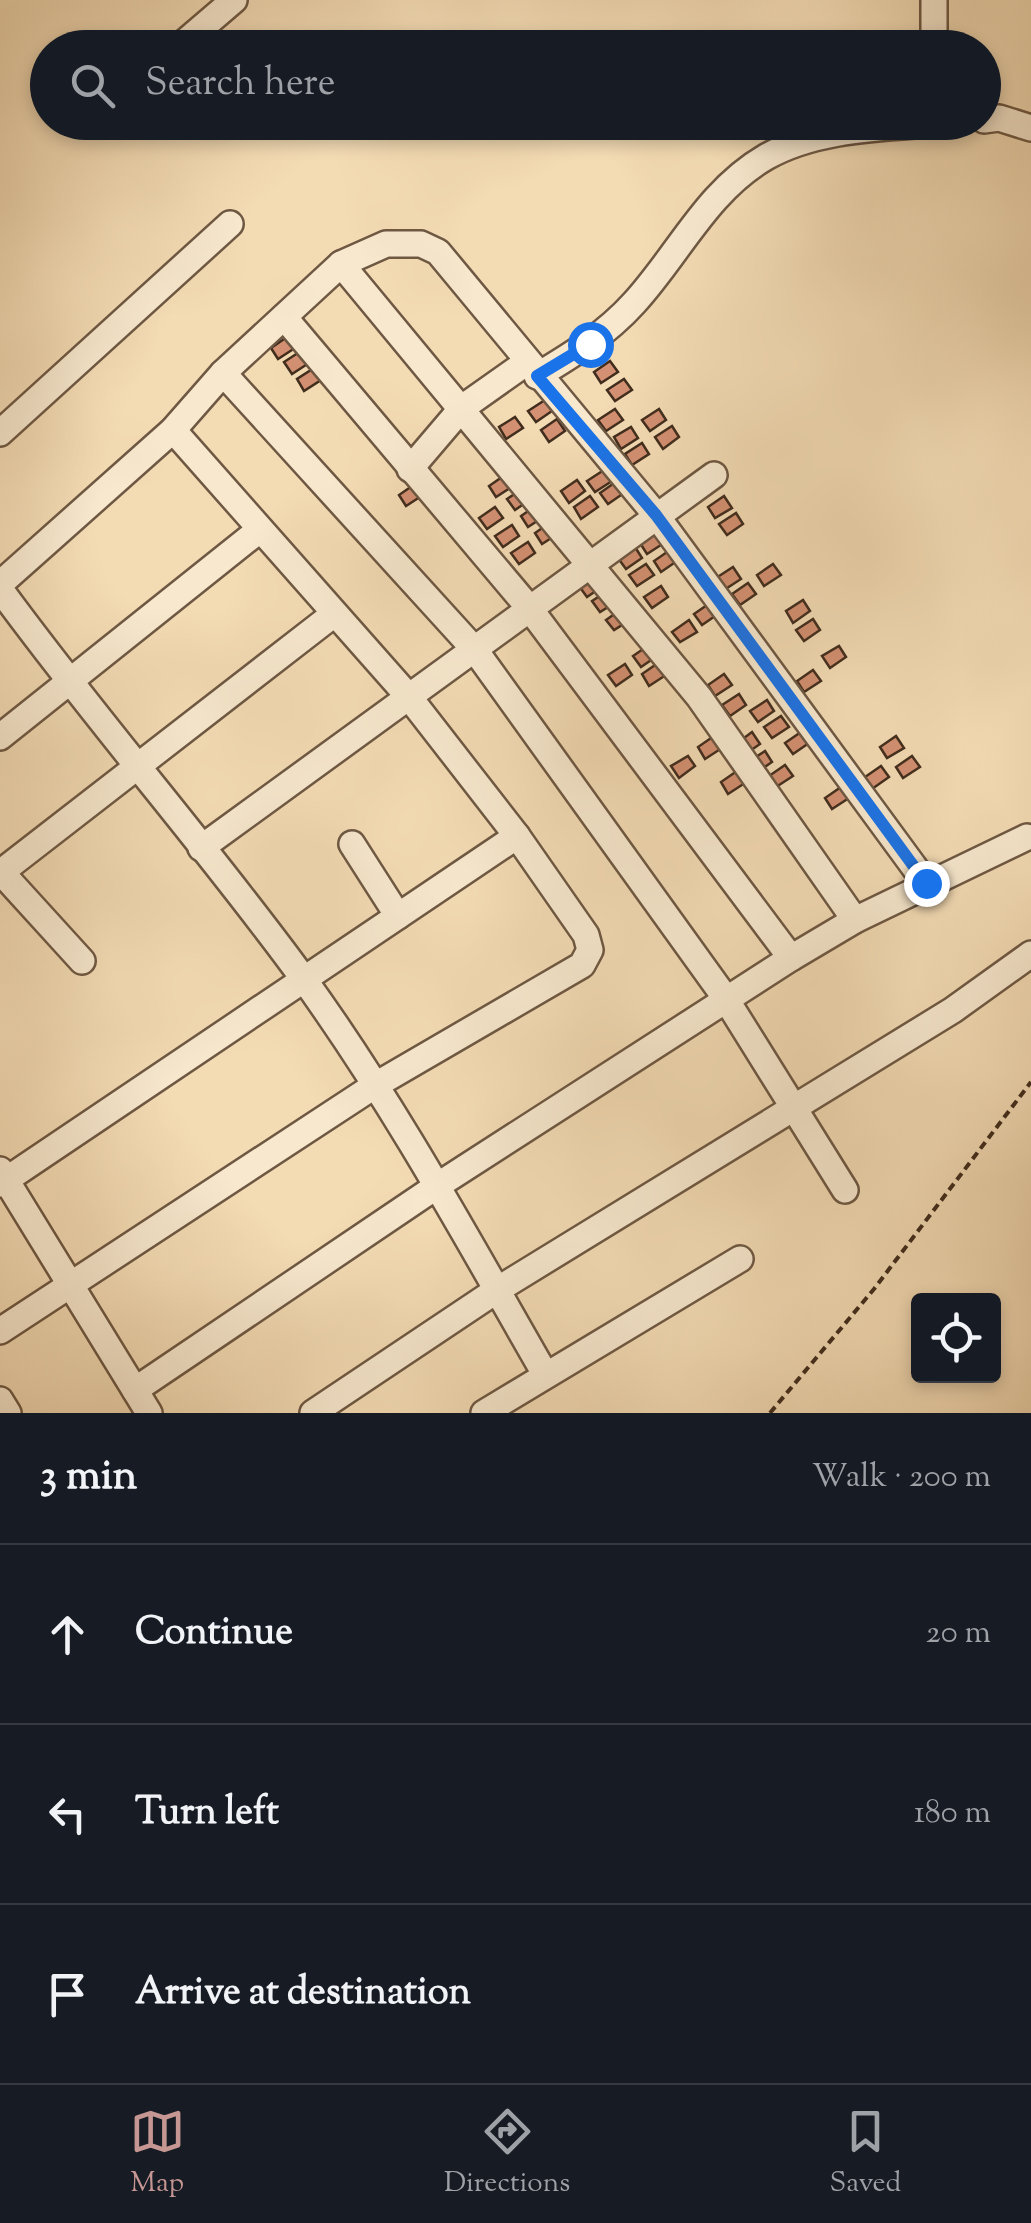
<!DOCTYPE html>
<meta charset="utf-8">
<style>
body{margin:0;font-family:"Sorts Mill Goudy",serif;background:#242831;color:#f1f3f6}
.controls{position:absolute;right:30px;bottom:30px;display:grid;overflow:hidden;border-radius:10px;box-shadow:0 5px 15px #0003}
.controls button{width:90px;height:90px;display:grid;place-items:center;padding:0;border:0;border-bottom:2px solid #363941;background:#171b24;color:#f1f3f6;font:50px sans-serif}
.stop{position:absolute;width:30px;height:30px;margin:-22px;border:8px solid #1a73e8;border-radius:50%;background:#fff}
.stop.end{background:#1a73e8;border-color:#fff;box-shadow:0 2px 10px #0008}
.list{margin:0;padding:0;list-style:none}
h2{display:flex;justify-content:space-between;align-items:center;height:130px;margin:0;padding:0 40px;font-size:42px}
h2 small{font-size:32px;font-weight:400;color:#9ea1a6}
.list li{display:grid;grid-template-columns:65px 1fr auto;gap:30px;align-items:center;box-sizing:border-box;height:180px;padding:0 40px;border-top:2px solid #363941}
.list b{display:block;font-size:38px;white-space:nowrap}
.list em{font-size:32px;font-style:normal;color:#9ea1a6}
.icon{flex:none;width:55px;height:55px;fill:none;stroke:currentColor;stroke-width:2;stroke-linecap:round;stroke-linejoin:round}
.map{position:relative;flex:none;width:1031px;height:1413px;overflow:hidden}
.search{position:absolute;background:#171b24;box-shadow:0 5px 15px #0003;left:30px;right:30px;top:30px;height:110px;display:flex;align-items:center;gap:25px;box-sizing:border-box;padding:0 35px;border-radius:55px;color:#9ea1a6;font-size:38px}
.sheet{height:670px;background:#171b24}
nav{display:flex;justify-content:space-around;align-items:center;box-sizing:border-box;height:140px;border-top:2px solid #363941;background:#171b24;font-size:28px;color:#9ea1a6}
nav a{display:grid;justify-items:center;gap:5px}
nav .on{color:#c59692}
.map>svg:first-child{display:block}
.building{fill:#d39072;stroke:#412d1d;stroke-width:2.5}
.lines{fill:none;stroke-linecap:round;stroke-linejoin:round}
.street-casing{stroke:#6e5843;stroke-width:30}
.path{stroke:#412d1d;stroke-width:4;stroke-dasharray:8 5;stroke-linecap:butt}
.street{stroke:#f7e8ce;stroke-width:25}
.route{stroke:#1a73e8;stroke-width:12}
</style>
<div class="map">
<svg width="1031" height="1413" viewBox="0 0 1031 1413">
<rect width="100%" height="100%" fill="#f3dbb4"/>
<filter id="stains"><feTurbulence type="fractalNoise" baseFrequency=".002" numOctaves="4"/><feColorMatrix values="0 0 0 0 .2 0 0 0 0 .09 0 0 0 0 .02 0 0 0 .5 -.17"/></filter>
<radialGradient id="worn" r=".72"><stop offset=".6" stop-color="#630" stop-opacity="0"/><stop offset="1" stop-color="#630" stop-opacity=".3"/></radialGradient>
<!-- building -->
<g class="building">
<polygon points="287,337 295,348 278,359 271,348"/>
<polygon points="301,351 309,363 292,374 284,362"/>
<polygon points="610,361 618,372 601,383 594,372"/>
<polygon points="314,368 321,380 304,391 297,379"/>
<polygon points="624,379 632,390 615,401 607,390"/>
<polygon points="545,400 552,411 536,422 528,411"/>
<polygon points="615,409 623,420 606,431 598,420"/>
<polygon points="659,409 666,420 650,431 642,420"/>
<polygon points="515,417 523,428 506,439 499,427"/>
<polygon points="557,419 565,431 549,442 541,430"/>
<polygon points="672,426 679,437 663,449 655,437"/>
<polygon points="631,427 638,438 621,449 614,437"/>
<polygon points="642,443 649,454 632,465 625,454"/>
<polygon points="604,470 612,481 595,492 587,481"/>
<polygon points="505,475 513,486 496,497 489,486"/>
<polygon points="577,480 585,491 569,503 561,491"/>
<polygon points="617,481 624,493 608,504 600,493"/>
<polygon points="415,484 423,495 406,506 399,495"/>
<polygon points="524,488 531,499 515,510 507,499"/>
<polygon points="590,496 598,507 581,519 574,507"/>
<polygon points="724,496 732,508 715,518 708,507"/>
<polygon points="537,505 545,516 528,527 521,516"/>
<polygon points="495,507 503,518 487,529 479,518"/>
<polygon points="736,513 743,524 727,535 719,524"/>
<polygon points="551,522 559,533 542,544 535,533"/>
<polygon points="512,525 519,536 503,547 495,536"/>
<polygon points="656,532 664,543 647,554 640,543"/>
<polygon points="528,542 535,553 519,564 511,553"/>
<polygon points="635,547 642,558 626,569 618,558"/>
<polygon points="670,550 677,561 661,572 654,561"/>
<polygon points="646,564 654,575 637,586 629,575"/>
<polygon points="773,564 781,575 764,586 757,575"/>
<polygon points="733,567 741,579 724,590 716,578"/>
<polygon points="596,575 603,586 587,597 579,586"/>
<polygon points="748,583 756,594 740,605 732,594"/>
<polygon points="661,586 668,597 652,608 644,597"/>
<polygon points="609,590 616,602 600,612 592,601"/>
<polygon points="803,600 810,611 793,623 786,611"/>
<polygon points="710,603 718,614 702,625 694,614"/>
<polygon points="623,608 630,620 614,630 606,620"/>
<polygon points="813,619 820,630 804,641 796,630"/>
<polygon points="689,620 697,632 680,642 672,632"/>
<polygon points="649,645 657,656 641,667 633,656"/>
<polygon points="839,646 846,657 830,668 822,656"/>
<polygon points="658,663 666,675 649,686 642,674"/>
<polygon points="625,664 632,675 616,686 608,675"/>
<polygon points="813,670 821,681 804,692 797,681"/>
<polygon points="724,674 732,685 715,696 708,685"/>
<polygon points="739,694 746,705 730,716 722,705"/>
<polygon points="767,700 774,711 758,722 750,711"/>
<polygon points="781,716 789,727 772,738 764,727"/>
<polygon points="752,732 760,744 744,755 736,744"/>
<polygon points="801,732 809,743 793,754 785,743"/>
<polygon points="714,736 722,748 705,759 698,747"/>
<polygon points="896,736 904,748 887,758 880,747"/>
<polygon points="765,751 772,762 756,773 748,762"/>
<polygon points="688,756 695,766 679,778 671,766"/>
<polygon points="912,756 920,767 903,778 896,767"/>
<polygon points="785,765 793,776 776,787 769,776"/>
<polygon points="881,766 889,777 872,789 865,777"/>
<polygon points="737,771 745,783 728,794 721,782"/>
<polygon points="841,787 849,798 832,809 825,798"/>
</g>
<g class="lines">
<!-- street casing -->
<g class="street-casing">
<g id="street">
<polyline points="934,0 934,48"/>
<polyline points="178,48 234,0"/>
<polyline points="984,120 999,118 1031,128"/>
<polyline points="341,264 699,697 855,920"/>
<polyline points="284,317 530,609 791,958"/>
<polyline points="223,373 475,650 724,996 845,1190"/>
<path d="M 537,376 C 572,355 606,334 634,303 C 679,254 706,192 766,157 C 821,126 892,128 953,122"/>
<polyline points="0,433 230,224"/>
<polyline points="410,469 462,408 527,362"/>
<polyline points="0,584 173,430 223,373 341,264 386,244 421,244 438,252 656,515 926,883"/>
<path d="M 0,589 C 97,722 206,845 303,978 C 394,1104 468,1240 545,1374"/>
<polyline points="0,737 258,531"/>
<polyline points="352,844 398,916"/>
<polyline points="201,848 714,475"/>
<polyline points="1,872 82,961"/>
<polyline points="0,873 334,614"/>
<polyline points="0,1170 149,1413"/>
<polyline points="0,1184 517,836"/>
<polyline points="0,1331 374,1086 582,965 590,950 586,935 517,836 409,697 173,430"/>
<polyline points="135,1390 440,1184 791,958 855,920 1027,837"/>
<polyline points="0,1400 8,1413"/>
<polyline points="313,1413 497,1290 953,1010 1031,954"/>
<polyline points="484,1413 740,1259"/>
</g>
</g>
<!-- path -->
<polyline class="path" points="770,1413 874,1289 1031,1082"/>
<!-- street -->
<use href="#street" class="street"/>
</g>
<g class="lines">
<!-- route -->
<polyline class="route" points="590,344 537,376 656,515 926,883"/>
</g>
<rect width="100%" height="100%" filter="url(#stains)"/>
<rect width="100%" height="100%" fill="url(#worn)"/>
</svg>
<div class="controls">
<button><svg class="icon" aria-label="locate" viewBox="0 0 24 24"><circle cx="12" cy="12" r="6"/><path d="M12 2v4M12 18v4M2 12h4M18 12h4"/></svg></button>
</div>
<div class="stop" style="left:590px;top:344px"></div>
<div class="stop end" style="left:926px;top:883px"></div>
<div class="search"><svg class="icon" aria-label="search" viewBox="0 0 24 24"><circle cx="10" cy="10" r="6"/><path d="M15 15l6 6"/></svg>Search here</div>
</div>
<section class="sheet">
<h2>3 min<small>Walk · 200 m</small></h2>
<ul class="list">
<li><svg class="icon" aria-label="ahead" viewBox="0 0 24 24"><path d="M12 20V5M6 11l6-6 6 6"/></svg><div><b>Continue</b></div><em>20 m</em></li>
<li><svg class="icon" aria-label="left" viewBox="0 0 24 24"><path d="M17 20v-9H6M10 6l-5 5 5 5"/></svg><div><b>Turn left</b></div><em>180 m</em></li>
<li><svg class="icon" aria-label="arrive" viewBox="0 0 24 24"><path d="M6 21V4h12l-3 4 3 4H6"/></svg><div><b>Arrive at destination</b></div></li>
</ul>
</section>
<nav>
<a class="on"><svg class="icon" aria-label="map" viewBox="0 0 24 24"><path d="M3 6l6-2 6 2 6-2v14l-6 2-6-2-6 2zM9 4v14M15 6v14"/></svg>Map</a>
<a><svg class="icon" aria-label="directions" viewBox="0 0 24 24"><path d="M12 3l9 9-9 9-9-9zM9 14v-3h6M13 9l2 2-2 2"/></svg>Directions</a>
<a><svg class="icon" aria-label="saved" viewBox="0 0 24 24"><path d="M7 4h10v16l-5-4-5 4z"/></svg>Saved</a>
</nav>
